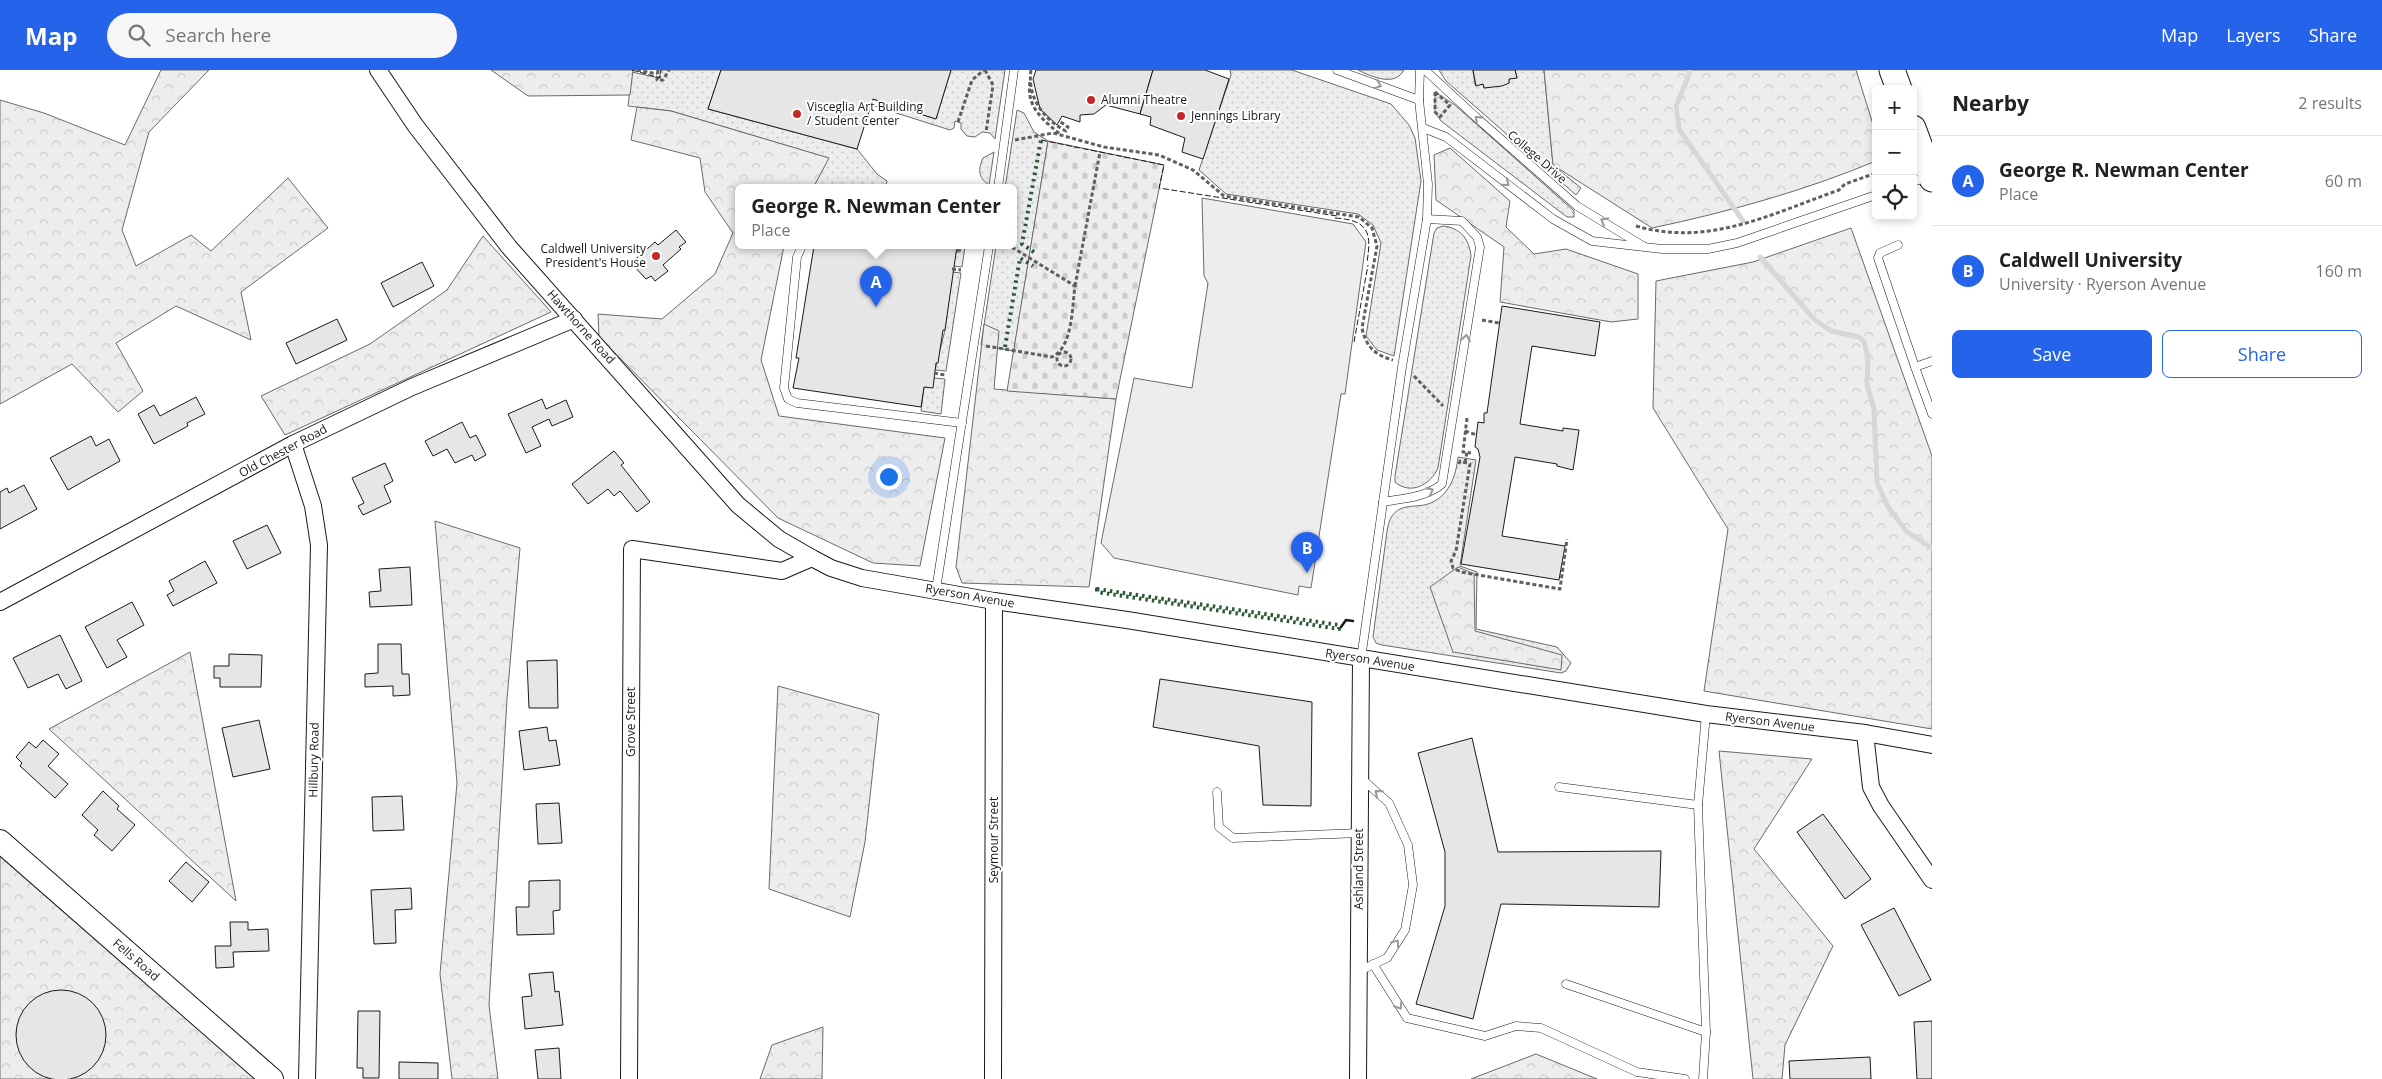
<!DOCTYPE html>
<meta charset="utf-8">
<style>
body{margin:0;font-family:"Open Sans",sans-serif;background:#f6f6f6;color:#222}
.controls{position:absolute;right:15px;top:15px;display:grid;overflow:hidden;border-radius:8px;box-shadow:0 2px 8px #0003}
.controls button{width:45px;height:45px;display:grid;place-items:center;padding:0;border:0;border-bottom:1px solid #e0e0e0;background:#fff;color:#222;font:25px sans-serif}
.you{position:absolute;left:888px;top:406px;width:18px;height:18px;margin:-12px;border:4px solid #fff;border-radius:50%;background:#1a73e8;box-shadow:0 0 0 8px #1a73e833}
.badge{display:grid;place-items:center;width:32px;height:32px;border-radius:50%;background:#2563eb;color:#fff;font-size:16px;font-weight:700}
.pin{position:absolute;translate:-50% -41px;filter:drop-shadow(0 1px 2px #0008)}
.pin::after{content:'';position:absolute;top:26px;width:18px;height:15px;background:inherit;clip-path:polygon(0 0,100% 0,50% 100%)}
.popup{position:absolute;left:735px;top:114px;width:282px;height:65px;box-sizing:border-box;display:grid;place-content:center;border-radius:8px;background:#fff;filter:drop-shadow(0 1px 4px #0005);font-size:16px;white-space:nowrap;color:#767676}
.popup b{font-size:19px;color:#222}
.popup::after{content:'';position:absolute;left:50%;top:100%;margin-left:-10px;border:10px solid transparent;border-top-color:#fff}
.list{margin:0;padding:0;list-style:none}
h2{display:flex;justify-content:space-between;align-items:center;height:65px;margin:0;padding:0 20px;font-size:21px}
h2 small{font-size:16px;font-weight:400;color:#767676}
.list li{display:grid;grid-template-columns:32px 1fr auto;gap:15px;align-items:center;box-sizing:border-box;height:90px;padding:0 20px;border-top:1px solid #e0e0e0}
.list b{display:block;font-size:19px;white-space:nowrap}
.list p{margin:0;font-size:16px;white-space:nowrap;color:#767676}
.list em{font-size:16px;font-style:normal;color:#767676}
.actions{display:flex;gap:10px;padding:15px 20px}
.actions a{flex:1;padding:11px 0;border:1px solid #2563eb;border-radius:8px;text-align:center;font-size:18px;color:#2563eb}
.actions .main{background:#2563eb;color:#fff}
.icon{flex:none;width:28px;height:28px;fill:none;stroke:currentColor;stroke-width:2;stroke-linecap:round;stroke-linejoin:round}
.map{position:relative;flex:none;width:1932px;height:1009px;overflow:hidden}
header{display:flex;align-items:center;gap:30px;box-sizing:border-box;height:70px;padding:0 25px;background:#2563eb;color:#fff}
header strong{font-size:24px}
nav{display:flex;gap:28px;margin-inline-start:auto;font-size:18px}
.search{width:350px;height:45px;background:#f6f6f6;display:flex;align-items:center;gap:12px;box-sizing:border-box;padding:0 18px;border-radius:28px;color:#767676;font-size:19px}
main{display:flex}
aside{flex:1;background:#fff}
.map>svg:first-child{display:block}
.grass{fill:url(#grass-dots);stroke:#6a6a6a}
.forest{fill:url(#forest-crowns);stroke:#6a6a6a}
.cemetery{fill:url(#cemetery-stones);stroke:#6a6a6a}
.pitch{fill:#ededed;stroke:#6a6a6a}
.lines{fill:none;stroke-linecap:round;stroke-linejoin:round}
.stream{stroke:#d7d7d7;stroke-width:5}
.building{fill:#e6e6e6;stroke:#1a1a1a}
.lane-casing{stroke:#1a1a1a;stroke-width:9}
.street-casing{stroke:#1a1a1a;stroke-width:18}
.secondary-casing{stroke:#1a1a1a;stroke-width:24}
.primary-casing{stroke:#1a1a1a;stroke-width:27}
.path{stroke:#5f5f5f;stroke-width:3;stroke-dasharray:4 2.5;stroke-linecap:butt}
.lane{stroke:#fff;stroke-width:8}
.street{stroke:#fff;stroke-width:16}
.secondary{stroke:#fff;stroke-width:22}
.primary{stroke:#fff;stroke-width:25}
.hedge{stroke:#2b5a34;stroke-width:4;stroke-dasharray:2.5 4;stroke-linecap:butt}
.fence{stroke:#1a1a1a;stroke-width:1;stroke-dasharray:6 2.5;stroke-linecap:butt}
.wall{stroke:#1a1a1a;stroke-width:2.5}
.oneway{stroke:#989898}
.poi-dot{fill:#c62828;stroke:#fff;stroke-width:2}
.labels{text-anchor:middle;stroke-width:4;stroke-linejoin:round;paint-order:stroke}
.poi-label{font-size:12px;fill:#1a1a1a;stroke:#fff;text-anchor:start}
.street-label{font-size:12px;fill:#1a1a1a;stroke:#fff}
</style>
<header>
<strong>Map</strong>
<div class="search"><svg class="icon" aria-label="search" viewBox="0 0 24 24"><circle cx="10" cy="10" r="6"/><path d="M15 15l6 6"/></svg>Search here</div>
<nav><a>Map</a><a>Layers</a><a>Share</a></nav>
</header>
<main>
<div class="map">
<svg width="1932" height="1009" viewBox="0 0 1932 1009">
<defs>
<pattern id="grass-dots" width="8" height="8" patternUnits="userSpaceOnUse" patternTransform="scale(1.25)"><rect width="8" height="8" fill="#ededed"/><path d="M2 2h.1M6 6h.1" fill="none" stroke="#cbcbcb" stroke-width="1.8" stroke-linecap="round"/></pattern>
<pattern id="forest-crowns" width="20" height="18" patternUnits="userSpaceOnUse" patternTransform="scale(1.25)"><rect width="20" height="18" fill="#ededed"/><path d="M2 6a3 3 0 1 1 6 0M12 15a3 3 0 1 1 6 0" fill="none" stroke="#cbcbcb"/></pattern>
<pattern id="cemetery-stones" width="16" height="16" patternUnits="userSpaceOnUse" patternTransform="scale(1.25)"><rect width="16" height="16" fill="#ededed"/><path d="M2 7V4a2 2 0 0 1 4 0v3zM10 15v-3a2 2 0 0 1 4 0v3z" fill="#cbcbcb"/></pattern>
</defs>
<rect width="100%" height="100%" fill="#fff"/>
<!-- grass -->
<g class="grass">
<polygon points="661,0 721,0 708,39 857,79 877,104 887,111 885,118 843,118 836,116 835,118 813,118 828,88 671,41 628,36 632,2 659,8"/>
<polygon points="951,0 1005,0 995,69 990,63 982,62 975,67 967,66 961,59 961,53 955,51 954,58 950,60 871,35 873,29 936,49"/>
<polygon points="1230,0 1292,0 1391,34 1409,55 1415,68 1421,111 1394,286 1377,280 1366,266 1381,173 1373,155 1358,144 1226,124 1199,100 1231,5"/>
<path d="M 1358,0 L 1404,0 C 1395,17 1372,7 1358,0 Z"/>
<polygon points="1439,0 1473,0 1475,15 1483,14 1484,18 1509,13 1509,9 1517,7 1515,0 1544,0 1553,95 1581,118 1576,125 1446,11"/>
<polygon points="1435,22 1455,35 1574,141 1574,147 1567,147 1441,51 1435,42"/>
<polygon points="1017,40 1024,43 1034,62 1048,71 1014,281 981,275 996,176 1014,176 1014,118 1005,118"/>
<path d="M 994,82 L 989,115 C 978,108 978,99 983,88 Z"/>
<path d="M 1443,156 C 1460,158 1469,168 1471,186 L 1438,398 C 1431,414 1411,426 1395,412 L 1395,406 L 1434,163 L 1437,158 Z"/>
<polygon points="961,176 965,177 962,197 953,196 956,182 960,182"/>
<polygon points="952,202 961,203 946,301 935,300 945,260"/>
<polygon points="934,308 945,309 941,344 921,341 924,317"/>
<path d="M 1458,387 L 1476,390 L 1460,496 L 1477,502 L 1476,559 L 1557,577 L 1571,593 L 1566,601 L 1561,603 L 1382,575 L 1376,573 L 1373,567 L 1387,461 C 1388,456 1389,450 1392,446 C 1401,433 1416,438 1428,434 C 1449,427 1456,406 1458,387 Z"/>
</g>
<!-- forest -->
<g class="forest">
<polygon points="161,0 209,0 149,62 122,160 136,196 191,165 211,181 288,108 328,158 241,222 251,270 176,236 116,273 143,321 118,342 72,294 0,334 0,30 44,43 125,75"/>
<polygon points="491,0 633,0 630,25 528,26"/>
<path d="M 1544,0 L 1856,0 L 1876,64 L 1876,91 C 1804,121 1728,142 1652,158 L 1553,95 Z"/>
<polygon points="637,37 671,41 829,88 813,118 738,118 738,176 784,176 761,290 779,346 945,368 920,496 873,493 778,448 599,267 598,244 662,249 715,204 733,163 705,122 700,88 631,70"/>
<polygon points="1450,78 1510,131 1506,157 1534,184 1566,179 1638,204 1638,249 1611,252 1500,232 1504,177 1436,130 1434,85"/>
<polygon points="1851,158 1932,386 1932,659 1704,621 1728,459 1653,338 1656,211 1753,192"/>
<polygon points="483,166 551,242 285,365 261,326 370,274 447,220"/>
<polygon points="984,254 999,261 994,319 1116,329 1089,517 962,513 956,497"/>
<polygon points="435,451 520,478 507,629 489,935 498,1009 452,1009 440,904 457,713"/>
<polygon points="1458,497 1474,504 1475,561 1562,585 1561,600 1453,582 1430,517"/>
<polygon points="190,582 236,831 49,659"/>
<polygon points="778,616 879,644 865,772 850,847 769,819"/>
<polygon points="1719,681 1812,689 1754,779 1833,876 1785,975 1782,1009 1753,1009"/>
<polygon points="0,777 267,1009 0,1009"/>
<polygon points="823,957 822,1009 760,1009 772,975"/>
<polygon points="1536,984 1597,1009 1471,1009"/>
</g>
<!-- cemetery -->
<polygon class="cemetery" points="1048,71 1164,95 1116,329 1007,321"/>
<!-- pitch -->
<polygon class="pitch" points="1202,128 1353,154 1366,172 1345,324 1341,324 1311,518 1299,516 1298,525 1114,488 1101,473 1134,308 1192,318 1208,213 1204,206"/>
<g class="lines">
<!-- stream -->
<g class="stream">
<polyline points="1689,0 1689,5 1676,36 1679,59 1743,151"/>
<polyline points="1760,187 1815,250 1831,261 1859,267 1864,272 1868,288 1867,315 1874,339 1877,413 1888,437 1907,462 1932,478"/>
</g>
</g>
<!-- building -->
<g class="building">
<polygon points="721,0 951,0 936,49 873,29 857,79 708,39"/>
<polygon points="1036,0 1153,0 1140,44 1106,35 1094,44 1080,45 1080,52 1062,46 1057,55 1040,39 1033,9"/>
<polygon points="1153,0 1205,0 1229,9 1203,89 1182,82 1185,68 1150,55 1151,47 1140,44"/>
<polygon points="1473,0 1515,0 1517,8 1509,9 1509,13 1502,16 1484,18 1483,14 1476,16"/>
<polygon points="676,160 686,172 679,177 681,179 663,195 668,201 655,211 651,206 646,209 631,193 655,172 658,175"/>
<polygon points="814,176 957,176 945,260 943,260 938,293 936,293 933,318 924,317 921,337 793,318 799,288 796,288"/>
<polygon points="422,192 434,216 393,237 381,213"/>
<polygon points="1502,236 1600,252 1595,286 1532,276 1520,354 1563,361 1563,358 1579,360 1573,400 1557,396 1557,394 1515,387 1502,466 1565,476 1559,510 1461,494 1480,387 1478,379 1475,377 1478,352 1484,353 1484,343 1487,343"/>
<polygon points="337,249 347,270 296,294 286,273"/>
<polygon points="196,327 205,344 187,353 188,356 154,374 138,344 154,335 160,346"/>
<polygon points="542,329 546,339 566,330 573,347 552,356 549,349 532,357 541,376 526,383 508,344"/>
<polygon points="462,352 470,368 476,365 486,385 475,391 472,385 455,393 447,379 433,386 425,371"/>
<polygon points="91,366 96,376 109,369 120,391 68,420 50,388"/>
<polygon points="614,381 624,393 621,395 650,432 637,442 620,421 614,426 608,419 588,434 572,414"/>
<polygon points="385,393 393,411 384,416 391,432 363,445 358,436 364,433 352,408"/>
<polygon points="24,415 37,439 0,459 0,422 7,418 9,423"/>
<polygon points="267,455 281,483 247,499 233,471"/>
<polygon points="205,491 217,513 173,536 167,525 174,521 169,511"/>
<polygon points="410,497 412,535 370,537 369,522 381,521 379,499"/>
<polygon points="132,532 144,555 117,570 127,587 107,598 85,557"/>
<polygon points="60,565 82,611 66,619 58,604 28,618 13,588"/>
<polygon points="378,574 401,574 402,604 409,604 410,625 393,626 393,616 365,617 365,604 378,603"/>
<polygon points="229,584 262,585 261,617 220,617 220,608 214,608 214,596 229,596"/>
<polygon points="557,590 558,638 529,638 527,591"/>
<polygon points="1160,609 1312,632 1311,736 1263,735 1259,676 1153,657"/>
<polygon points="259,650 270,699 233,707 222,658"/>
<polygon points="547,657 549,671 556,670 560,695 524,700 519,661"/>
<polygon points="1472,668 1498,782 1661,781 1659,837 1501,834 1473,949 1416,934 1445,836 1445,782 1418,683"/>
<polygon points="43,670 59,684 48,696 68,714 55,728 20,696 22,693 16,687 29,672 36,678"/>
<polygon points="103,721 119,736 117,739 135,755 112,781 94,765 98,760 82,745"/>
<polygon points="402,726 404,760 373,761 372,727"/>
<polygon points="559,733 562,773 538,774 536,734"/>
<polygon points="1823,744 1871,809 1845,829 1797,762"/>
<polygon points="186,792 209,812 192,832 169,811"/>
<polygon points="560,810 560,840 553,841 554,864 517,865 516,837 529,837 529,811"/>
<polygon points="411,818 412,839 395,840 396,873 374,874 371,820"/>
<polygon points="1894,838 1931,910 1899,926 1861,855"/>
<polygon points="230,852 248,852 248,860 268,859 269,881 233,882 234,897 216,898 215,876 231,876"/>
<polygon points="553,902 555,922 559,921 563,955 525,959 522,927 532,926 529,904"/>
<circle cx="61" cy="965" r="45"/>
<polygon points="358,941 380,941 379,1008 363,1008 363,998 357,998"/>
<polygon points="1932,951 1932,1009 1917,1009 1914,952"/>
<polygon points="559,978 561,1009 538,1009 535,980"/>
<polygon points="1870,987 1871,1009 1790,1009 1789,991"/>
<polygon points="399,992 438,993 438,1009 399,1009"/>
</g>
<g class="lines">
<!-- lane casing -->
<g class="lane-casing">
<g id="lane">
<polyline points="1337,0 1419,30"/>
<polyline points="1425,0 1478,49 1577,136 1643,176"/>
<polyline points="1423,58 1446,67 1553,149 1592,171 1662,179 1708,179 1737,173 1876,125"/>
<polyline points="1913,112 1929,106"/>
<polyline points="998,118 1014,0"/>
<polyline points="1898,175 1880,183 1878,188 1915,297"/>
<polyline points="802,176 797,187 784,318 788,329 797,333 962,353"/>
<polyline points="1932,291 1915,297 1932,344"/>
<path d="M 1383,432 C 1404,428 1425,428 1442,414 L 1480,177 L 1477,167 L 1462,151 L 1427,149"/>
<polyline points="936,520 989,176"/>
<polyline points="1361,589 1402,297 1427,149 1428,114 1419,30 1420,0"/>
<polyline points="1559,717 1698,735"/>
<polyline points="1217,722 1219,757 1233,768 1360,763"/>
<polyline points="1373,894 1407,948 1485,966 1516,956 1541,958 1637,1002 1685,1009"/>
<polyline points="1359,901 1387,888 1405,860 1413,815 1408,775 1389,733 1362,709"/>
<polyline points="1566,914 1706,962"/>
<polyline points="1703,1009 1706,962 1698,735 1706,644"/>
</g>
</g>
<!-- street casing -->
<g class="street-casing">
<g id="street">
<polyline points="378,0 415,55 509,177 738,435 779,469 812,488 831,498 862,508 994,531 1127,550 1706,644 1865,663 1932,675"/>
<polyline points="293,374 313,436 319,475 307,1009"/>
<polyline points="0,532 293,374 412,317 574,249"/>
<polyline points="1865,663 1871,717 1881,736 1932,810"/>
<polyline points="629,1009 632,479 782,501 812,488"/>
<polyline points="993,1009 994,531"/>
<polyline points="1358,1009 1361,589"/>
</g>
</g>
<!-- secondary casing -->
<g class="secondary-casing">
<polyline id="secondary" points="0,771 272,1009"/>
</g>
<!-- primary casing -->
<g class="primary-casing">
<g id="primary">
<polyline points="1892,0 1899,19"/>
<polyline points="1913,58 1932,109"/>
</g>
</g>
<!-- path -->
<g class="path">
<polyline points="637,0 657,4"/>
<polyline points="658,0 657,10 663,10 669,0"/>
<polyline points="985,0 993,15 986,62"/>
<path d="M 1031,0 C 1027,27 1043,49 1066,61 L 1068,57 L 1059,51"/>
<path d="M 1030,12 C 1026,37 1043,50 1061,65"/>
<polygon points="1435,22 1450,35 1440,47 1435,42"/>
<polyline points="958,52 972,10 984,0"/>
<path d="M 1015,70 L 1053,63 L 1104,77 L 1159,85 L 1193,100 L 1224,126 L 1359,147 L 1372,158 L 1377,176 L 1362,258 C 1366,277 1375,285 1393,290"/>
<path d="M 1636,156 C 1709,177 1771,144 1839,120 L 1845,114 L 1876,103"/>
<polyline points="956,180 959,180 960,176"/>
<polyline points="952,199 961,200"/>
<polyline points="1075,216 1100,82"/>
<polyline points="1482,250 1499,253"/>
<path d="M 986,276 L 1052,287 C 1073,277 1072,237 1075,216 L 1010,176"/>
<circle cx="1064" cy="289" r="7"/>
<polyline points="934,303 945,305"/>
<polyline points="1414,306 1443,336"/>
<polyline points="1467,348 1463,382 1471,383"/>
<polyline points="1465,361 1477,365"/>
<polyline points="1465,393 1467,382"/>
<polyline points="1459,394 1460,391 1470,394 1456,481 1451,491 1453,498 1461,502 1560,519 1567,469"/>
</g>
<!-- lane -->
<use href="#lane" class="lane"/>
<!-- street -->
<use href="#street" class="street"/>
<!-- secondary -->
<use href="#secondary" class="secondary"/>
<!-- primary -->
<use href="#primary" class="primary"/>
<!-- hedge -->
<g class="hedge">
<polyline points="1034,182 1022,174 1041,70"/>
<polyline points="1005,277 1020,188 1033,196"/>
<polygon points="1097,519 1339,555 1339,559 1097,522"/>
</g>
<!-- fence -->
<g class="fence">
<polyline points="632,0 660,8 661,0"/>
<polyline points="1041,70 1164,95 1159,118 1337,146"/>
<path d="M 1335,148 C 1368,150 1372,162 1367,192"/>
<polyline points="1354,272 1368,195"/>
</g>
<!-- wall -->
<polyline class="wall" points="1341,557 1346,550 1353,551"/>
</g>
<!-- one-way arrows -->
<defs><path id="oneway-chevron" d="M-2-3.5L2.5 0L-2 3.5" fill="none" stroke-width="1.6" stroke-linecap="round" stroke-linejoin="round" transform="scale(1.25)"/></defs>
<g class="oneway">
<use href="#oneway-chevron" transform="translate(1378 15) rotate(20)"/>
<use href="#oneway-chevron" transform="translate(1478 49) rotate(-138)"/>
<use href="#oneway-chevron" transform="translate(1506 113) rotate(39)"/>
<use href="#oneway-chevron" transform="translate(1604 151) rotate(-150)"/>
<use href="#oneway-chevron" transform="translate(1466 268) rotate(-81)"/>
<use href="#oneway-chevron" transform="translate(1430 421) rotate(-27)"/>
<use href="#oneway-chevron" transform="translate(1378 723) rotate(-139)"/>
<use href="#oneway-chevron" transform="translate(1396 873) rotate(-56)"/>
<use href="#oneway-chevron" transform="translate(1399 936) rotate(58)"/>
</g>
<!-- markers -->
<g class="poi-dot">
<circle cx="1091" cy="30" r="5"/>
<circle cx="797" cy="44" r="5"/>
<circle cx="1181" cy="46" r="5"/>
<circle cx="656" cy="186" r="5"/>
</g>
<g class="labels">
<!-- poi labels -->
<g class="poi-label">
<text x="1101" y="34">Alumni Theatre</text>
<text x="807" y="41">Visceglia Art Building<tspan x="807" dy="14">/ Student Center</tspan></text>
<text x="1191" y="50">Jennings Library</text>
<text x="646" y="183" text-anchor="end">Caldwell University<tspan x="646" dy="14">President's House</tspan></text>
</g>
<!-- street labels -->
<g class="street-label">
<text transform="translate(1537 87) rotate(41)" y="4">College Drive</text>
<text transform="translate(581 257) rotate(48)" y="4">Hawthorne Road</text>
<text transform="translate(283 381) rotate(-28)" y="4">Old Chester Road</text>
<text transform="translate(970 526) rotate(10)" y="4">Ryerson Avenue</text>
<text transform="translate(1370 590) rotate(9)" y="4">Ryerson Avenue</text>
<text transform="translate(631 652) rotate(-90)" y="4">Grove Street</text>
<text transform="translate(1770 652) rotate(7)" y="4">Ryerson Avenue</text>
<text transform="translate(314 690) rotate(-89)" y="4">Hillbury Road</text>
<text transform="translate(994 770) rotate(-90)" y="4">Seymour Street</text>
<text transform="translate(1359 799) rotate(-90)" y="4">Ashland Street</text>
<text transform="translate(136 890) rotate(41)" y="4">Fells Road</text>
</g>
</g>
</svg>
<div class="controls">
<button>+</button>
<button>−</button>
<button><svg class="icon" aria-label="locate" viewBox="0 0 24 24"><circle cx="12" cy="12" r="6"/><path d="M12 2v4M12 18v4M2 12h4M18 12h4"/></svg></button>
</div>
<div class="you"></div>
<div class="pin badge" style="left:876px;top:237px">A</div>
<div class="popup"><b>George R. Newman Center</b>Place</div>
<div class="pin badge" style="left:1307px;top:503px">B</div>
</div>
<aside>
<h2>Nearby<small>2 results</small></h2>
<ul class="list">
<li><span class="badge">A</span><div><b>George R. Newman Center</b><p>Place</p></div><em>60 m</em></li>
<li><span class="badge">B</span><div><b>Caldwell University</b><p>University · Ryerson Avenue</p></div><em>160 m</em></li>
</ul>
<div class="actions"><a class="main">Save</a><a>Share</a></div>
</aside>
</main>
